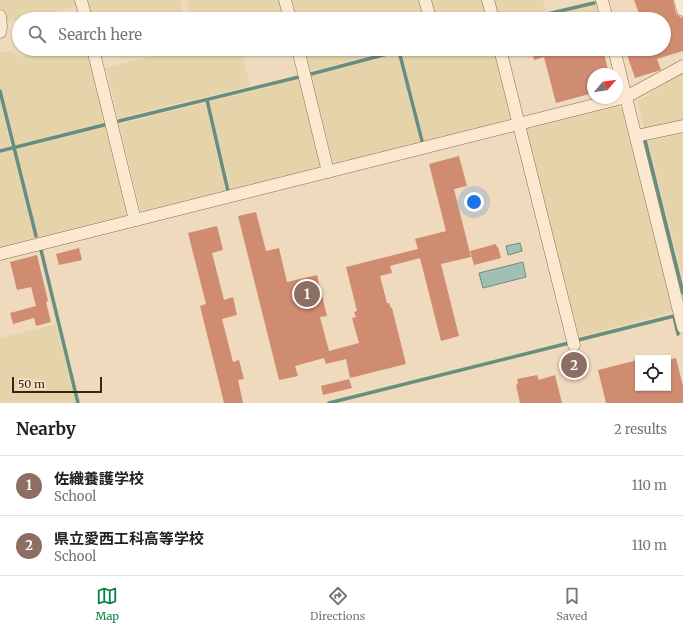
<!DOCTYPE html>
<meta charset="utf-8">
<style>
body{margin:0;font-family:Merriweather,"Noto Sans JP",serif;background:#f6f6f6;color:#222}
.controls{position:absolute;right:12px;bottom:12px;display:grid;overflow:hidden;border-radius:0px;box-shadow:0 1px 3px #0004}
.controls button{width:36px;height:36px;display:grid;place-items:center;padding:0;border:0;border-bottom:1px solid #e0e0e0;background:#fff;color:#222;font:20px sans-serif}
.compass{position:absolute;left:587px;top:68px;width:36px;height:36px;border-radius:50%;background:#fff;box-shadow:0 1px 3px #0004;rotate:61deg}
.scale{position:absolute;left:12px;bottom:10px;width:90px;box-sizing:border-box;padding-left:4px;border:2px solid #36251b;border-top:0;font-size:11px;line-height:14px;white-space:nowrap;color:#36251b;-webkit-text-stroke:3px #f7e5cc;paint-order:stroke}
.you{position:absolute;left:474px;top:202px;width:14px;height:14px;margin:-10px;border:3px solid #fff;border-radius:50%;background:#1a73e8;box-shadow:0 0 0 6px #1a73e833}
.badge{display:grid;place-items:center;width:26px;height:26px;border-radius:50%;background:#0b8043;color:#fff;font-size:13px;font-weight:700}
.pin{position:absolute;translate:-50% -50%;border:2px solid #fff;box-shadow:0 1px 4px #0006}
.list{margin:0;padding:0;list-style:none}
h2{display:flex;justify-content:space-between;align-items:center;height:52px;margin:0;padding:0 16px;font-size:17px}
h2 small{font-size:13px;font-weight:400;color:#767676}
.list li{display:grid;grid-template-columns:26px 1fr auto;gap:12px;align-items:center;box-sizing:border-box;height:60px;padding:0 16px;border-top:1px solid #e0e0e0}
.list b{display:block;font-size:15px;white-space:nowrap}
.list p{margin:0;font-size:13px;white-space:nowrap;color:#767676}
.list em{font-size:13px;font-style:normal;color:#767676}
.icon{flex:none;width:22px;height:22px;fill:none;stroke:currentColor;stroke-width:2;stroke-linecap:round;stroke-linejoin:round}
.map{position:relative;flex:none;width:683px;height:403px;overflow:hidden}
.search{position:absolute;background:#fff;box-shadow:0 1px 3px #0004;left:12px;right:12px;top:12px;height:44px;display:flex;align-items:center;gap:10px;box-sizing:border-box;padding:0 14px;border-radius:22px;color:#767676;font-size:15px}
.sheet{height:172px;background:#fff}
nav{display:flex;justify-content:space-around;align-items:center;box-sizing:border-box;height:56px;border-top:1px solid #e0e0e0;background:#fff;font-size:11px;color:#767676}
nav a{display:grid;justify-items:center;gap:2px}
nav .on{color:#0b8043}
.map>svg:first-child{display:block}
.farmland{fill:#e5d4aa}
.water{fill:#a1c0b3;stroke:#688e80}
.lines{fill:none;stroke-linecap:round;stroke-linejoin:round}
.stream{stroke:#688e80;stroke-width:3.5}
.building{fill:#cf8c71}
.minor-casing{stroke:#886a55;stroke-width:13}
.minor{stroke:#fae8d0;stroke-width:12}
</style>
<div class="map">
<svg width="683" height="403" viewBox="0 0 683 403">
<rect width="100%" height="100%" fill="#efdabd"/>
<!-- farmland -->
<g class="farmland">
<polygon points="0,0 78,0 79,6 5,23 0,10"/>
<polygon points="88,0 180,0 185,19 93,19"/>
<polygon points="187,0 280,0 285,19 191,19"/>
<polygon points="292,0 422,0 427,19 297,19"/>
<polygon points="428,0 485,0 490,19 433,19"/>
<polygon points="493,0 543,0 546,11 514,19 498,19"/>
<polygon points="596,4 600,19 534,19"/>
<polygon points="181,49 241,49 250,86 118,118 106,68"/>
<polygon points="304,49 396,49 310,71"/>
<polygon points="416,49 497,49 512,112 508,121 424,142 402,53"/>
<polygon points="43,50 48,50 56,54 91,56 108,123 15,147 0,87 0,52 11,51 21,57"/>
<polygon points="398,54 420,143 338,164 332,160 311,76"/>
<polygon points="683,73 683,120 644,129 638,101"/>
<polygon points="300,79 321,162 319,168 231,191 209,102"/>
<polygon points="0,100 11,147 0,150"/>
<polygon points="205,103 226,192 146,213 140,209 119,124"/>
<polygon points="617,105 622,109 673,312 577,337 525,131 527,127"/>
<polygon points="109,126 128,208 125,217 38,239 16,149"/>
<polygon points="683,130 683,271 681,271 647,137"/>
<polygon points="13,150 35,240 0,248 0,153"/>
<polygon points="56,324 76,403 0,403 0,338"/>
</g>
<!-- water -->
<g class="water">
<polygon points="520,243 522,251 508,255 506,246"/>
<polygon points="523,262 526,277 483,288 479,273"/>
</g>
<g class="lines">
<!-- stream -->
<g class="stream">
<polyline points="526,19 594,3"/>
<polyline points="399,51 422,141"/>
<polyline points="311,74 406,49"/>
<polyline points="0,91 36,236"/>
<polyline points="207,100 228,191"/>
<polyline points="119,121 299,77"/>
<polyline points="645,140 683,293"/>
<polyline points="0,151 108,124"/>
<polyline points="41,250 78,403"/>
<polyline points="578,340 674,316 678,334"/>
<polyline points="329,403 569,343"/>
</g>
</g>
<!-- building -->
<g class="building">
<polygon points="634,0 673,0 676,13 681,18 683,17 683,51 657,59 661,70 635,78 625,49 664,49 664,19 641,19"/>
<polygon points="532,49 603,49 609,74 593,74 593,93 556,103 544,57 534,60"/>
<polygon points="459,156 467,186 454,189 471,257 441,264 459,336 441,341 420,258 390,266 392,273 380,276 387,303 389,303 391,308 392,308 406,364 350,378 346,359 326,364 324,358 295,366 298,376 279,380 238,216 256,212 266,251 279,248 287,282 317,275 327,316 320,317 329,351 359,343 352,318 356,317 354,312 357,311 346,267 418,249 415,239 446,231 429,164"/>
<polygon points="217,226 223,250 212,253 224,300 233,297 237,315 222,319 233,362 239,360 244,379 238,380 243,403 224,403 200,306 206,304 188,233"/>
<polygon points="496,244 497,247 498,247 501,258 474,265 470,251"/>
<polygon points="79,248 82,260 59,265 56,254"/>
<polygon points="37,255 48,301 46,302 51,322 36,326 34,318 13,324 10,313 36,306 31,287 17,290 10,262"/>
<polygon points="676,358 683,386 683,403 606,403 598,370 638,360 638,388 668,388 668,360"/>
<polygon points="537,375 539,380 555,375 562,403 520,403 516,385 518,384 517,379"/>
<polygon points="349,379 352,388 323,395 321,386"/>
</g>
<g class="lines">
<!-- minor casing -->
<g class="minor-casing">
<g id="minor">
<polyline points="81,0 86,19"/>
<polyline points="285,0 290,19"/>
<polyline points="425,0 430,19"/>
<polyline points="488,0 493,19"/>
<polyline points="602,0 607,19"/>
<polyline points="680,0 683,10"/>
<polyline points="0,16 1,27 0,32"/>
<polyline points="93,49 135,220"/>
<polyline points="298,49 328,172"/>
<polyline points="500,49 574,345"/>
<polyline points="614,49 683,327"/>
<polyline points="636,136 683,126"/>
<polyline points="0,254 626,97 683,66"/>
</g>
</g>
<!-- minor -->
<use href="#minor" class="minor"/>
</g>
</svg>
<div class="controls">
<button><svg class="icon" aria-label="locate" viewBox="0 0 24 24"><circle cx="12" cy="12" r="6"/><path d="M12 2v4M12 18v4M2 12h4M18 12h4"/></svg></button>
</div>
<svg class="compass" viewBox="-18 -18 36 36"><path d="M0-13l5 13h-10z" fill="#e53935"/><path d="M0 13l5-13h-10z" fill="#767676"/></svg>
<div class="scale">50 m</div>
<div class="you"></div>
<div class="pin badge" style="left:307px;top:294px;background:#8d6e63">1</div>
<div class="pin badge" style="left:574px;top:365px;background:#8d6e63">2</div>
<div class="search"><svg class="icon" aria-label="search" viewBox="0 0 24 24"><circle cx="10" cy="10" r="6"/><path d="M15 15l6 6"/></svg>Search here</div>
</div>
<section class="sheet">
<h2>Nearby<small>2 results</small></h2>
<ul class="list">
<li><span class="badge" style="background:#8d6e63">1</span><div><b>佐織養護学校</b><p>School</p></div><em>110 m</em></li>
<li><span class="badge" style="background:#8d6e63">2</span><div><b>県立愛西工科高等学校</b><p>School</p></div><em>110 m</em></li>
</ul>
</section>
<nav>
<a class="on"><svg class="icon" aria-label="map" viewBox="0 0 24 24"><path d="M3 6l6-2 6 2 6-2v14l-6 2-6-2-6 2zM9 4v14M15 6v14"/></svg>Map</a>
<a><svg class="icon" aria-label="directions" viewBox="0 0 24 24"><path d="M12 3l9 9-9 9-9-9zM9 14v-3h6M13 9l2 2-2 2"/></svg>Directions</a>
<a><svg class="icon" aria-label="saved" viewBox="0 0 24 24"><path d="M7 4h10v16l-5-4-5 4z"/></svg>Saved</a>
</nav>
